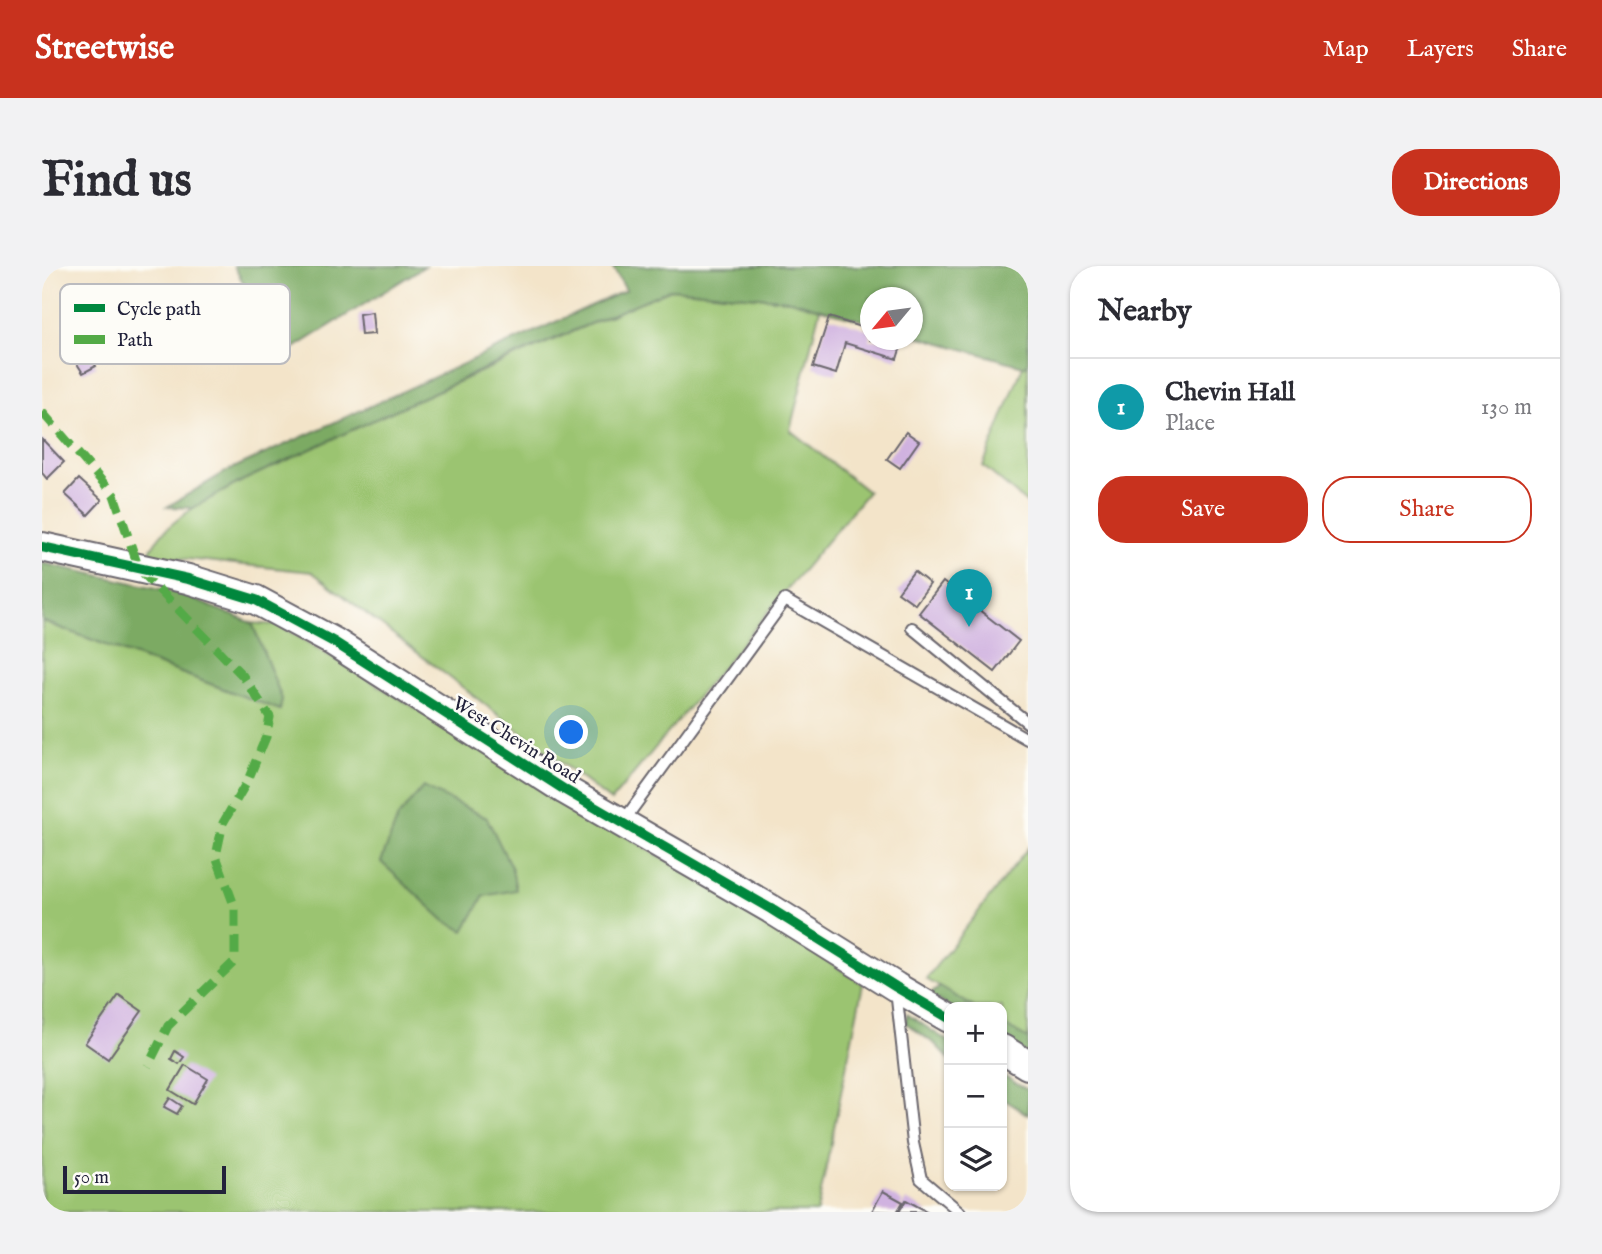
<!DOCTYPE html>
<meta charset="utf-8">
<style>
body{margin:0;font-family:"IM FELL English",serif;background:#f2f2f3;color:#2b2b33}
.controls{position:absolute;right:21px;bottom:21px;display:grid;overflow:hidden;border-radius:14px;box-shadow:0 2px 5px #0004}
.controls button{width:63px;height:63px;display:grid;place-items:center;padding:0;border:0;border-bottom:2px solid #e1e1e2;background:#fff;color:#2b2b33;font:35px sans-serif}
.compass{position:absolute;left:818px;top:21px;width:63px;height:63px;border-radius:50%;background:#fff;box-shadow:0 2px 5px #0004;rotate:241deg}
.scale{position:absolute;left:21px;bottom:18px;width:163px;box-sizing:border-box;padding-left:7px;border:4px solid #22223b;border-top:0;font-size:19px;line-height:24px;white-space:nowrap;color:#22223b;-webkit-text-stroke:5px #fdfcf7;paint-order:stroke}
.you{position:absolute;left:530px;top:467px;width:24px;height:24px;margin:-18px;border:5px solid #fff;border-radius:50%;background:#1a73e8;box-shadow:0 0 0 10px #1a73e833}
.badge{display:grid;place-items:center;width:46px;height:46px;border-radius:50%;background:#c8321e;color:#fff;font-size:23px;font-weight:700}
.pin{position:absolute;translate:-50% -58px;filter:drop-shadow(0 2px 4px #0008)}
.pin::after{content:'';position:absolute;top:37px;width:24px;height:21px;background:inherit;clip-path:polygon(0 0,100% 0,50% 100%)}
.list{margin:0;padding:0;list-style:none}
h2{display:flex;justify-content:space-between;align-items:center;height:91px;margin:0;padding:0 28px;font-size:30px}
h2 small{font-size:23px;font-weight:400;color:#7c7c81}
.list li{display:grid;grid-template-columns:46px 1fr auto;gap:21px;align-items:center;box-sizing:border-box;height:98px;padding:0 28px;border-top:2px solid #e1e1e2}
.list b{display:block;font-size:26px;white-space:nowrap}
.list p{margin:0;font-size:23px;white-space:nowrap;color:#7c7c81}
.list em{font-size:23px;font-style:normal;color:#7c7c81}
.actions{display:flex;gap:14px;padding:21px 28px}
.actions a{flex:1;padding:16px 0;border:2px solid #c8321e;border-radius:28px;text-align:center;font-size:24px;color:#c8321e}
.actions .main{background:#c8321e;color:#fff}
.icon{flex:none;width:38px;height:38px;fill:none;stroke:currentColor;stroke-width:2;stroke-linecap:round;stroke-linejoin:round}
.map{position:relative;flex:none;width:986px;height:946px;overflow:hidden;border-radius:28px}
header{display:flex;align-items:center;gap:42px;box-sizing:border-box;height:98px;padding:0 35px;background:#c8321e;color:#fff}
header strong{font-size:33px}
nav{display:flex;gap:38px;margin-inline-start:auto;font-size:24px}
.intro{display:flex;align-items:center;justify-content:space-between;box-sizing:border-box;height:168px;padding:0 42px}
h1{margin:0;font-size:49px}
.button{padding:18px 32px;border-radius:28px;background:#c8321e;color:#fff;font-size:24px;font-weight:700}
main{display:flex;gap:42px;padding:0 42px}
aside{flex:1;background:#fff;border-radius:28px;box-shadow:0 2px 5px #0004}
.map>svg:first-child{display:block}
.green{fill:#9bc471;stroke:#5e7356;stroke-width:2}
.forest{fill:#7caa63;stroke:#4f664f;stroke-width:2}
.building{fill:#d0b2e0}
.lines{fill:none;stroke-linecap:round;stroke-linejoin:round}
.service-casing{stroke:#6b666d;stroke-width:14}
.tertiary-casing{stroke:#6b666d;stroke-width:32}
.service{stroke:#fff;stroke-width:10}
.tertiary{stroke:#fff;stroke-width:28}
.quiet{stroke:#53aa46;stroke-width:9;stroke-dasharray:18 9;stroke-linecap:butt}
.cycleway-casing{stroke:#fdfcf7;stroke-width:15}
.cycleway{stroke:#00873e;stroke-width:10}
.labels{text-anchor:middle;stroke-width:5;stroke-linejoin:round;paint-order:stroke}
.street-label{font-size:19px;fill:#22223b;stroke:#fdfcf7}
.key{fill:#fdfcf7;stroke:#bbbbbf;stroke-width:2}
.key-label{font-size:19px;fill:#22223b}
</style>
<header>
<strong>Streetwise</strong>
<nav><a>Map</a><a>Layers</a><a>Share</a></nav>
</header>
<div class="intro"><h1>Find us</h1><a class="button">Directions</a></div>
<main>
<div class="map">
<svg width="986" height="946" viewBox="0 0 986 946">
<rect width="100%" height="100%" fill="#fdfcf7"/>
<filter id="ink" filterUnits="userSpaceOnUse"><feTurbulence type="fractalNoise" baseFrequency=".0143" numOctaves="2"/><feDisplacementMap in="SourceGraphic" scale="14" xChannelSelector="R" yChannelSelector="G"/><feConvolveMatrix kernelMatrix="1 2 1 2 8 2 1 2 1" color-interpolation-filters="sRGB"/></filter>
<filter id="wash" filterUnits="userSpaceOnUse"><feTurbulence type="fractalNoise" baseFrequency=".00686" numOctaves="4" result="noise"/><feDisplacementMap in="SourceGraphic" scale="28" xChannelSelector="R" yChannelSelector="G"/><feGaussianBlur stdDeviation="1.57" result="paint"/><feColorMatrix in="noise" values="0 0 0 0 0 0 0 0 0 0 0 0 0 0 0 0 0 1.4 0 .05"/><feComposite in="paint" operator="in"/></filter>
<g filter="url(#wash)">
<rect width="100%" height="100%" fill="#f3e4c9"/>
<!-- green -->
<g class="green">
<path d="M 629,23 L 748,34 L 778,43 L 748,164 L 826,226 L 569,535 L 270,306 L 106,289 C 116,268 131,256 150,243 C 195,211 252,191 302,167 C 411,117 520,70 629,23 Z"/>
<polygon points="986,99 986,238 941,200 981,100"/>
<polygon points="0,355 238,444 240,433 210,357 237,359 717,651 821,718 775,946 0,946"/>
<polygon points="986,582 986,773 960,758 960,741 932,741 884,713"/>
</g>
<!-- forest -->
<g class="forest">
<polygon points="192,0 383,0 241,89"/>
<polygon points="570,0 986,0 986,99 981,100 871,69 870,32 828,32 828,57 748,34 629,23 442,103 202,214 151,242 125,241 187,204 584,24"/>
<polygon points="0,297 133,326 210,357 240,433 238,444 0,355"/>
<polygon points="381,521 445,552 470,603 474,624 442,630 422,665 403,655 339,596 356,551"/>
<polygon points="898,721 932,741 907,741 887,729"/>
<polygon points="865,748 907,776 907,793 894,779 864,757"/>
<polygon points="960,758 986,773 986,788 960,773"/>
<polygon points="960,809 986,824 986,849 960,832"/>
</g>
<g id="blocks">
<!-- building -->
<g class="building">
<polygon points="330,46 332,68 319,69 317,48"/>
<polygon points="787,51 828,64 828,74 861,74 855,93 803,77 794,108 771,101"/>
<polygon points="47,88 54,100 41,107 34,96"/>
<polygon points="864,166 877,175 858,202 845,193"/>
<polygon points="0,173 22,196 5,213 0,207"/>
<polygon points="37,213 60,234 46,249 23,228"/>
<polygon points="872,305 888,318 873,338 856,326"/>
<polygon points="901,316 977,375 953,406 877,347"/>
<polygon points="77,729 100,745 66,793 43,777"/>
<polygon points="133,785 142,791 137,798 129,793"/>
<polygon points="143,799 166,813 151,838 128,824"/>
<polygon points="128,832 140,840 135,848 122,841"/>
<polygon points="841,925 861,936 855,946 830,945"/>
<polygon points="864,934 886,946 857,946"/>
</g>
</g>
</g>
<g filter="url(#ink)">
<use href="#blocks" fill-opacity="0" stroke="#6b666d" stroke-width="2"/>
<g class="lines">
<!-- service casing -->
<g class="service-casing">
<g id="service">
<polyline points="870,362 986,457"/>
<polyline points="580,557 743,334 985,473 986,471"/>
<polyline points="854,724 871,877 879,913 918,946"/>
</g>
</g>
<!-- tertiary casing -->
<g class="tertiary-casing">
<g id="tertiary">
<polyline points="0,281 146,313 214,334 292,376 523,524 729,643 854,721 907,752"/>
<polyline points="960,783 986,799"/>
</g>
</g>
<!-- service -->
<use href="#service" class="service"/>
<!-- tertiary -->
<use href="#tertiary" class="tertiary"/>
<!-- quiet -->
<polyline class="quiet" points="0,146 72,229 97,303 201,410 228,451 224,471 206,514 181,557 174,590 193,642 193,695 126,760 106,800"/>
<!-- cycleway casing -->
<g class="cycleway-casing">
<polyline id="cycleway" points="0,281 146,313 214,334 292,376 523,524 729,643 854,721 907,752"/>
</g>
<!-- cycleway -->
<use href="#cycleway" class="cycleway"/>
</g>
</g>
<g class="labels">
<!-- street labels -->
<g class="street-label">
<text transform="translate(475 473) rotate(32)" y="7">West Chevin Road</text>
</g>
</g>
<!-- legend -->
<rect x="18" y="18" width="230" height="80" rx="10" class="key"/>
<rect x="32" y="38" width="31" height="8" fill="#00873e"/>
<rect x="32" y="69" width="31" height="9" fill="#53aa46"/>
<g class="key-label">
<text x="75" y="49">Cycle path</text>
<text x="75" y="80">Path</text>
</g>
</svg>
<div class="controls">
<button>+</button>
<button>−</button>
<button><svg class="icon" aria-label="layers" viewBox="0 0 24 24"><path d="M12 4l9 5-9 5-9-5zM3 14l9 5 9-5"/></svg></button>
</div>
<svg class="compass" viewBox="-18 -18 36 36"><path d="M0-13l5 13h-10z" fill="#e53935"/><path d="M0 13l5-13h-10z" fill="#7c7c81"/></svg>
<div class="scale">50 m</div>
<div class="you"></div>
<div class="pin badge" style="left:927px;top:361px;background:#0f9aa8">1</div>
</div>
<aside>
<h2>Nearby<small></small></h2>
<ul class="list">
<li><span class="badge" style="background:#0f9aa8">1</span><div><b>Chevin Hall</b><p>Place</p></div><em>130 m</em></li>
</ul>
<div class="actions"><a class="main">Save</a><a>Share</a></div>
</aside>
</main>
